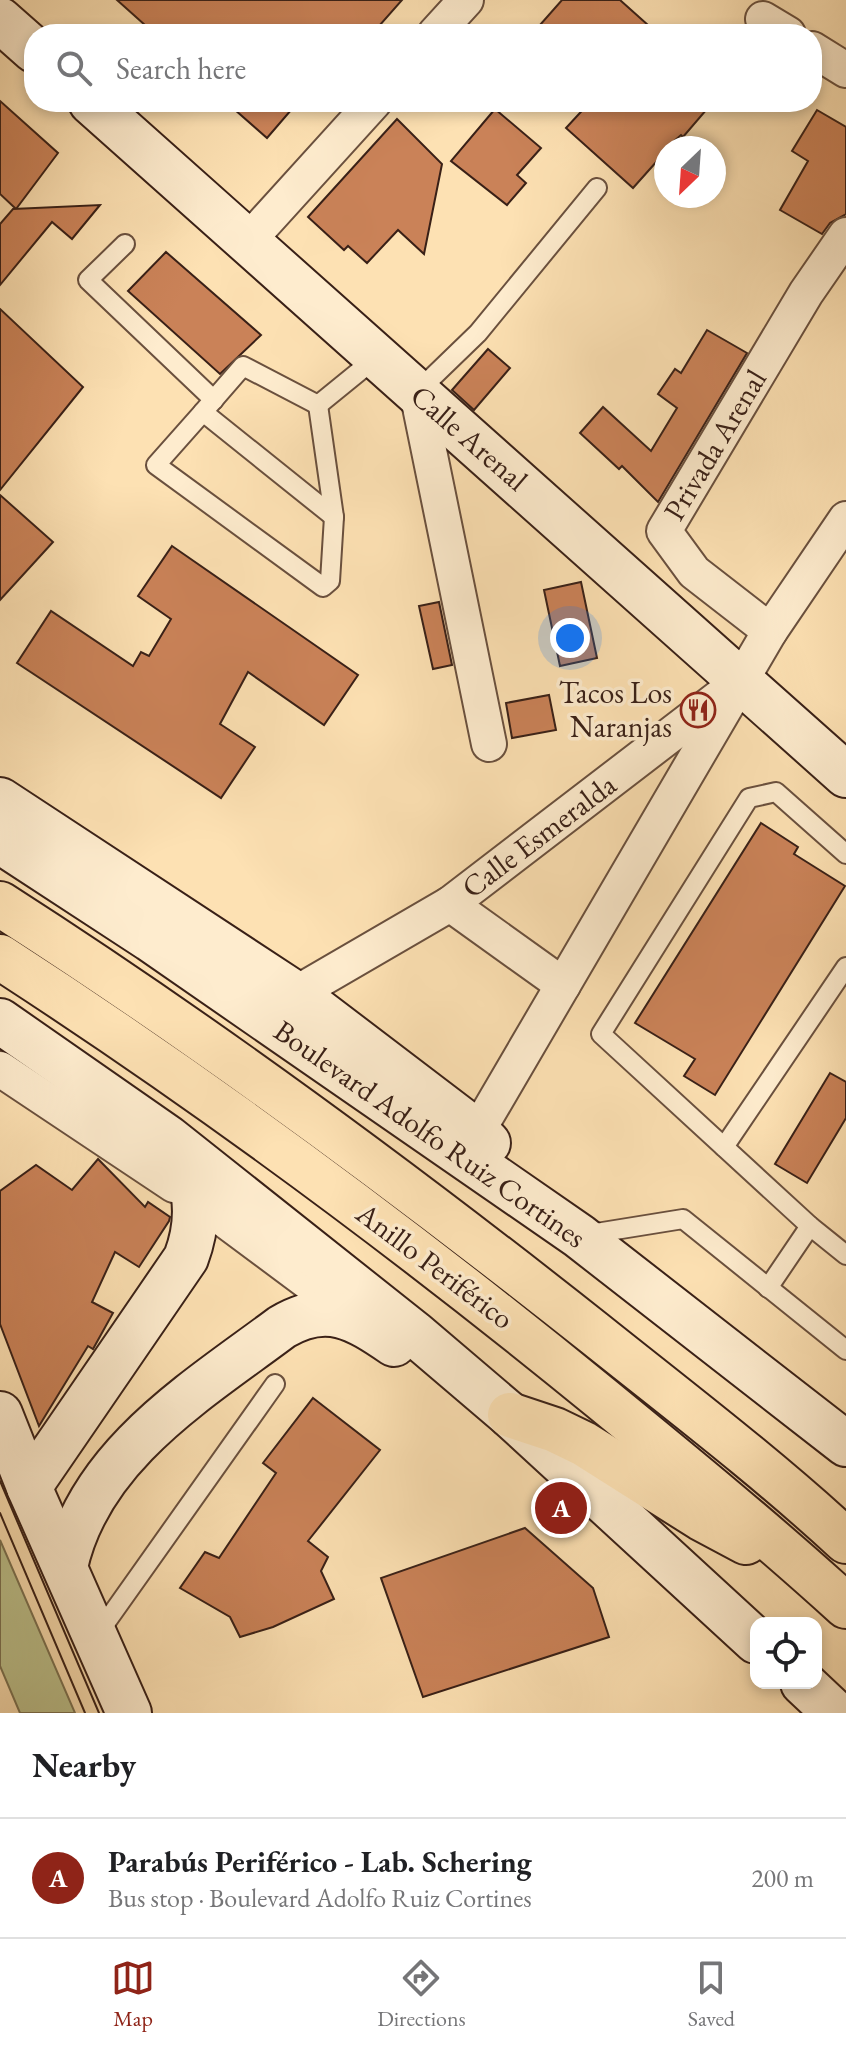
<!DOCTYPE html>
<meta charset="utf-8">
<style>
body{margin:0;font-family:"EB Garamond",serif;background:#f2f2f2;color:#202124}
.controls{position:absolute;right:24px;bottom:24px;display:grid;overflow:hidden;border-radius:16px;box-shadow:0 4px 12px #0003}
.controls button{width:72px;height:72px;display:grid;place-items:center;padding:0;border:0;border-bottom:2px solid #e0e0e0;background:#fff;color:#202124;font:40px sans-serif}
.compass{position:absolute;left:654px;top:136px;width:72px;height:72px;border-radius:50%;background:#fff;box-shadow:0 4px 12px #0003;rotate:205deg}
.you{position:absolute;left:570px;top:638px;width:28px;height:28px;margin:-20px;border:6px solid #fff;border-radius:50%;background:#1a73e8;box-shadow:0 0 0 12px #1a73e833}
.badge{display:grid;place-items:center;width:52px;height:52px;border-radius:50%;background:#8f2418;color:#fff;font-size:26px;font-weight:700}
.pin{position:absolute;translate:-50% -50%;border:4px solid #fff;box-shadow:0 2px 8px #0006}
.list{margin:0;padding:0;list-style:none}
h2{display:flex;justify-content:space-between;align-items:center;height:104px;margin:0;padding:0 32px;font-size:34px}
h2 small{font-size:26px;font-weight:400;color:#757577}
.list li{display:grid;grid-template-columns:52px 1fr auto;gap:24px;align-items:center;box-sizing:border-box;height:120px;padding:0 32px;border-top:2px solid #e0e0e0}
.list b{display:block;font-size:30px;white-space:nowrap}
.list p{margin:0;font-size:26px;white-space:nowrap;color:#757577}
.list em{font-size:26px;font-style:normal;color:#757577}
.icon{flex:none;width:44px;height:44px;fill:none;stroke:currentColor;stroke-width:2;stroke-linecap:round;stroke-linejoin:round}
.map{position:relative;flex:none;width:846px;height:1713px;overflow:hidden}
.search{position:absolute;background:#fff;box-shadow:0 4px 12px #0003;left:24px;right:24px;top:24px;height:88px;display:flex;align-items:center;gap:20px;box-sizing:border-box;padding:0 28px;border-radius:32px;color:#757577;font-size:30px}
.sheet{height:224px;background:#fff}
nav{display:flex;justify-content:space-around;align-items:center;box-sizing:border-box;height:112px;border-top:2px solid #e0e0e0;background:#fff;font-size:22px;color:#757577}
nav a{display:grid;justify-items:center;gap:4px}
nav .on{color:#8f2418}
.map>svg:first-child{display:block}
.green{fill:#bdc38e;stroke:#7b7252;stroke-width:2}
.building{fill:#ca8258;stroke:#392017;stroke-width:2}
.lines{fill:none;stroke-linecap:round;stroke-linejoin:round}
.lane-casing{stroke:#6a503e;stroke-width:22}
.street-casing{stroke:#6a503e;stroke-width:38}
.secondary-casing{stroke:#392017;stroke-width:48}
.highway-casing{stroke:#392017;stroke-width:48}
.lane{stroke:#feecce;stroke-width:18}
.street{stroke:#feecce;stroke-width:34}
.secondary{stroke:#feecce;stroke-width:44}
.highway{stroke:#fde1b3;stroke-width:44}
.tram{stroke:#392017;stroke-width:2}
.labels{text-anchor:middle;stroke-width:7;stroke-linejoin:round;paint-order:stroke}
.street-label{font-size:30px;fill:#392017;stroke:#feecce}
.poi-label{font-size:30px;fill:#392017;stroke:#feecce;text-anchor:end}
</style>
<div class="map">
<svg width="846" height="1713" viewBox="0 0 846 1713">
<rect width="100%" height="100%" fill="#fde1b3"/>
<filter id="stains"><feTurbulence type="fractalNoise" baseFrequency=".0025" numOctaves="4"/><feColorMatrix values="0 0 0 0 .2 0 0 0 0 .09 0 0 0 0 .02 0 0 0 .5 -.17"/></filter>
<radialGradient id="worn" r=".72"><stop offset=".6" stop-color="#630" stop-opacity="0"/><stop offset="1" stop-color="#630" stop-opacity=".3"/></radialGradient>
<!-- green -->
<polygon class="green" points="0,1540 75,1713 20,1713 0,1666"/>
<!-- building -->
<g class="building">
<polygon points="117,0 402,0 372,34 155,34"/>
<polygon points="562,0 620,0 658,34 532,34"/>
<polygon points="0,101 58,153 16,209 0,194"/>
<polygon points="226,102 298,102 267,138"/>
<polygon points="590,102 713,102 683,137 681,135 666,148 666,151 633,188 566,128"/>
<polygon points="495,109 541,148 517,175 526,183 507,205 451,161"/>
<polygon points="817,110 846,127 846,214 830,223 822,234 780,210 808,161 792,151"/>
<polygon points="397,119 442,164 424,254 398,230 367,263 348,246 344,250 308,217"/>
<polygon points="100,205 72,239 52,222 0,285 0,224 13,209"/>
<polygon points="166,252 261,335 220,374 128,291"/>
<polygon points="0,309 83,387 0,490"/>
<polygon points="707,330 747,353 658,502 622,466 619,469 580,433 603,407 651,451 677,408 658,394 675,369 681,373"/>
<polygon points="488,349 510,368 474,410 452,390"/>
<polygon points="0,495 53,542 0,600"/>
<polygon points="172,546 358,675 324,725 248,672 220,724 255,747 221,798 17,663 51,611 133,666 141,652 149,656 171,619 138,596"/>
<polygon points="581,582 597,658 560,666 544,590"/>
<polygon points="439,602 452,665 433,669 419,606"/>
<polygon points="549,695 556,730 512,738 506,703"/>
<polygon points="761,823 798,847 794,854 845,886 715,1095 684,1076 695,1059 635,1023"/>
<polygon points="830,1073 846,1082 846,1118 807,1183 775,1164"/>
<polygon points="98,1159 145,1207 148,1202 170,1217 169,1221 139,1267 115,1252 92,1302 113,1313 93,1349 88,1346 39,1426 0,1324 0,1191 36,1165 72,1190"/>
<polygon points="313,1398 380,1450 308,1541 328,1557 321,1571 334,1599 273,1627 240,1637 230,1617 180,1588 205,1552 219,1558 276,1473 263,1463"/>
<polygon points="525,1528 593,1588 609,1637 423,1697 381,1578"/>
</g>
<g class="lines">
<!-- lane casing -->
<g class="lane-casing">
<g id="lane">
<polyline points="125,244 88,280 214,400"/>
<polyline points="417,392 478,333 597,188"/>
<polyline points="203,412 156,465 323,587 330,581 334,517 318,405"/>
<polyline points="334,517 203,412 243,366 318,405 377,357"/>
<polyline points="846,854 776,792 749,798 601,1034 810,1226 846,1255"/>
<polyline points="724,1147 846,967"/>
<polyline points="584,1235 683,1219 846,1350"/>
<polyline points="768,1288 810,1226"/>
<polyline points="97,1635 275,1384"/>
</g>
</g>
<!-- street casing -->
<g class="street-casing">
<g id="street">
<polyline points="763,19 788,34"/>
<polyline points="435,34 466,0"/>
<polyline points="812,49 846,70"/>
<polyline points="247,242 374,102"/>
<polyline points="417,392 489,744"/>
<polyline points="770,631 694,572 664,531 806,293 846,235"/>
<polyline points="450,904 563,985"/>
<polyline points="278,1004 450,904 729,690"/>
<polyline points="0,1069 174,1185"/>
<polyline points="477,1132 770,631 846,519"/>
<polyline points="218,1215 359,1320"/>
</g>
</g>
<!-- secondary casing -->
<g class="secondary-casing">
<g id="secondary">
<polyline points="0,20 34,50"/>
<polyline points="91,102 846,775"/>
<polyline points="0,800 297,995 477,1132 488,1143"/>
<polyline points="0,841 150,939 579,1236 846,1444"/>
<polyline points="0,1021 168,1138 415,1334 510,1415 756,1641"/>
<polyline points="0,1414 29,1487 129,1713"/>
<path d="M 29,1487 L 186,1258 C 201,1218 198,1179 172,1143"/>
<path d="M 65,1567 C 89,1455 198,1390 282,1327 C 327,1300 356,1318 394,1344"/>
<polyline points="803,1683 835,1713"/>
</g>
</g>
<!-- highway casing -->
<g class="highway-casing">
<g id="highway">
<path d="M 0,904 C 206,1036 402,1181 594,1333 C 679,1401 766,1467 846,1541"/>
<path d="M 0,957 C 209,1092 409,1241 601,1398 C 684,1466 767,1534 846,1606"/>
<polyline points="510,1415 555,1430 584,1444 701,1518 746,1542"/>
</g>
</g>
<!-- lane -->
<use href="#lane" class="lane"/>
<!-- street -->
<use href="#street" class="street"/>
<!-- secondary -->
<use href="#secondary" class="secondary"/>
<!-- highway -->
<use href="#highway" class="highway"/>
<!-- tram -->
<g class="tram">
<polyline points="0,1481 99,1713"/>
<polyline points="0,1513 85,1713"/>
</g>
</g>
<!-- icons -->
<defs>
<g id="restaurant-ring" transform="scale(1.8)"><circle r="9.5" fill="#feecce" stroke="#8f2418" stroke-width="1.5"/><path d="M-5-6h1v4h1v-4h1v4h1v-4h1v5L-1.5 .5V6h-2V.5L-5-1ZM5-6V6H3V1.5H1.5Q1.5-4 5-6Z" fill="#8f2418"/></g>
</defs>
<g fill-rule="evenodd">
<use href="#restaurant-ring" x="698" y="710"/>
</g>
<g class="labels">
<!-- street labels -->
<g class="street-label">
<text transform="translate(469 438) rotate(41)" y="10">Calle Arenal</text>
<text transform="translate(715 445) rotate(-59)" y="10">Privada Arenal</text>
<text transform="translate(539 836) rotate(-37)" y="10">Calle Esmeralda</text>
<text transform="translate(430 1134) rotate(35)" y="10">Boulevard Adolfo Ruiz Cortines</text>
<text transform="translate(435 1266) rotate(37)" y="10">Anillo Periférico</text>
</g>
<!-- poi labels -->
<g class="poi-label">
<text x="672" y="703">Tacos Los<tspan x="672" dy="34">Naranjas</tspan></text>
</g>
</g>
<rect width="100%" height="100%" filter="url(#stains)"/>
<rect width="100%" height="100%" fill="url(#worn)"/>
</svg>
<div class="controls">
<button><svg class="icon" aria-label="locate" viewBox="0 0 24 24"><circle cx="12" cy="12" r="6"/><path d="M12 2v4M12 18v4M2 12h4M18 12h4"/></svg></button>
</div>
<svg class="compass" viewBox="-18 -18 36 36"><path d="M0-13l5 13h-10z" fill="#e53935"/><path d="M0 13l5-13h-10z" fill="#757577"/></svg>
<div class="you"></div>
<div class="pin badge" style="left:561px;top:1508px">A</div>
<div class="search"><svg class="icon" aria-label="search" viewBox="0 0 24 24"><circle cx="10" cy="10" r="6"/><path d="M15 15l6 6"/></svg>Search here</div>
</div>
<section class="sheet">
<h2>Nearby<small></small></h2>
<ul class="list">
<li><span class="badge">A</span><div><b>Parabús Periférico - Lab. Schering</b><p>Bus stop · Boulevard Adolfo Ruiz Cortines</p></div><em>200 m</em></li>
</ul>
</section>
<nav>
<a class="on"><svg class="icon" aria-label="map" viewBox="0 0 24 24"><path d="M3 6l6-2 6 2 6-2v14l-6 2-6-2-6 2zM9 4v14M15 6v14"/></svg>Map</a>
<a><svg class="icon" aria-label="directions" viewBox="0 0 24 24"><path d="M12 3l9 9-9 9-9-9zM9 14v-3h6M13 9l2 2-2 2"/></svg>Directions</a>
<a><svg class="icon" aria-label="saved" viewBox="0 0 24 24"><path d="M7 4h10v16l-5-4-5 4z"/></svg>Saved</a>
</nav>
